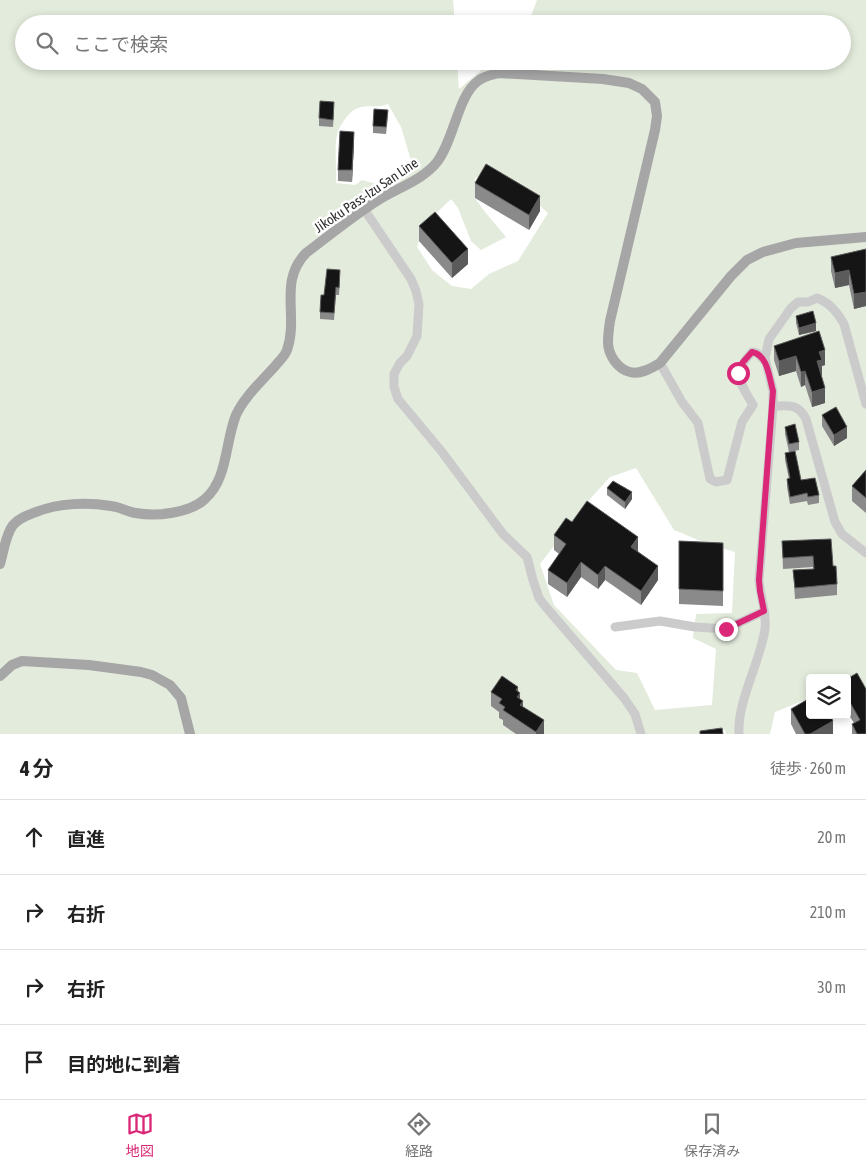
<!DOCTYPE html>
<html lang="ja">
<meta charset="utf-8">
<style>
body{margin:0;font-family:"Asap Condensed","Noto Sans JP",sans-serif;background:#f2f2f2;color:#222}
.controls{position:absolute;right:15px;bottom:15px;display:grid;overflow:hidden;border-radius:5px;box-shadow:0 2px 8px #0003}
.controls button{width:45px;height:45px;display:grid;place-items:center;padding:0;border:0;border-bottom:1px solid #e0e0e0;background:#fff;color:#222;font:25px sans-serif}
.stop{position:absolute;width:15px;height:15px;margin:-11px;border:4px solid #db2777;border-radius:50%;background:#fff}
.stop.end{background:#db2777;border-color:#fff;box-shadow:0 1px 5px #0008}
.list{margin:0;padding:0;list-style:none}
h2{display:flex;justify-content:space-between;align-items:center;height:65px;margin:0;padding:0 20px;font-size:21px}
h2 small{font-size:16px;font-weight:400;color:#767676}
.list li{display:grid;grid-template-columns:32px 1fr auto;gap:15px;align-items:center;box-sizing:border-box;height:75px;padding:0 20px;border-top:1px solid #e0e0e0}
.list b{display:block;font-size:19px;white-space:nowrap}
.list em{font-size:16px;font-style:normal;color:#767676}
.icon{flex:none;width:28px;height:28px;fill:none;stroke:currentColor;stroke-width:2;stroke-linecap:round;stroke-linejoin:round}
.map{position:relative;flex:none;width:866px;height:734px;overflow:hidden}
.search{position:absolute;background:#fff;box-shadow:0 2px 8px #0003;left:15px;right:15px;top:15px;height:55px;display:flex;align-items:center;gap:12px;box-sizing:border-box;padding:0 18px;border-radius:28px;color:#767676;font-size:19px}
.sheet{height:365px;background:#fff}
nav{display:flex;justify-content:space-around;align-items:center;box-sizing:border-box;height:70px;border-top:1px solid #e0e0e0;background:#fff;font-size:14px;color:#767676}
nav a{display:grid;justify-items:center;gap:2px}
nav .on{color:#db2777}
.map>svg:first-child{display:block}
.green{fill:#e3ebdc;fill-rule:evenodd}
.lines{fill:none;stroke-linecap:round;stroke-linejoin:round}
.minor{stroke:#cbcbcb;stroke-width:9}
.major{stroke:#a6a6a6;stroke-width:10}
.wall{fill:#8a8a8a}
.shaded-wall{fill:#5b5b5b}
.building{fill:#151515;stroke:#5b5b5b}
.route{stroke:#db2777;stroke-width:6}
.labels{text-anchor:middle;stroke-width:5;stroke-linejoin:round;paint-order:stroke}
.street-label{font-size:14px;fill:#2e2e2e;stroke:#fff}
</style>
<div class="map">
<svg width="866" height="734" viewBox="0 0 866 734">
<rect width="100%" height="100%" fill="#fff"/>
<!-- green -->
<path class="green" d="M 0,0 L 453,0 L 455,24 L 24,24 L 24,61 L 457,61 L 459,89 L 492,61 L 842,61 L 842,24 L 528,24 L 537,0 L 866,0 L 866,688 L 855,680 L 847,683 L 847,678 L 810,678 L 810,698 L 775,712 L 770,734 L 726,734 L 725,730 L 705,734 L 0,734 ZM 388,104 L 401,127 L 413,167 L 391,188 L 362,180 L 355,185 L 336,183 C 337,168 334,150 337,135 C 338,128 348,113 354,110 C 365,103 377,109 388,104 ZM 491,173 L 531,198 L 548,213 L 518,261 L 489,274 L 471,289 L 452,286 L 432,270 L 417,247 L 424,225 L 451,199 L 458,208 L 471,241 L 481,250 L 506,237 L 485,212 L 475,198 L 475,178 ZM 636,468 L 674,530 L 708,544 L 735,552 L 732,613 L 696,614 L 693,638 L 716,649 L 712,705 L 655,710 L 637,673 L 616,670 L 554,605 L 540,564 L 590,499 L 610,477 Z"/>
<g class="lines">
<!-- minor -->
<g class="minor">
<polyline points="364,209 411,279 416,291 419,304 417,336 407,356 400,363 394,374 394,387 398,399 442,452 503,534 527,557 533,580 539,598 545,606 624,698 635,714 641,734"/>
<path d="M 660,363 L 682,402 L 698,423 L 710,479 L 716,482 L 727,480 L 742,422 L 753,405 C 740,382 731,374 752,352 L 757,353 L 765,361"/>
<path d="M 773,406 C 789,406 798,403 806,419 L 835,522 L 842,534 L 866,553"/>
<polyline points="615,627 660,621 695,627 726,629 764,611"/>
<path d="M 739,734 C 737,701 760,663 765,629 C 767,613 760,596 759,580 L 773,406 L 773,391 L 765,358 L 769,339 L 791,308 L 798,302 L 808,302 L 817,298 C 830,303 837,312 844,324 L 866,404"/>
</g>
<!-- major -->
<g class="major">
<path d="M 0,564 C 4,551 5,536 13,525 C 19,518 28,515 36,512 C 59,503 87,502 111,506 C 120,507 128,512 136,513 C 156,517 190,513 205,499 C 228,479 225,442 236,415 C 244,397 262,381 276,365 C 280,360 285,356 287,350 C 299,316 278,282 306,253 C 330,235 354,215 380,199 C 398,188 424,179 437,162 C 454,140 458,95 478,81 C 484,76 492,75 499,73 L 603,79 L 629,83 L 642,89 L 655,102 L 657,116 L 655,130 L 610,321 C 609,328 608,335 608,342 C 608,354 617,369 630,372 C 640,375 652,368 660,363 L 731,276 L 747,260 L 763,252 L 796,243 L 866,237"/>
<polyline points="0,676 12,665 22,661 89,665 141,672 152,675 170,685 181,698 190,734"/>
</g>
</g>
<!-- wall -->
<g class="wall">
<polygon points="334,110 333,127 319,126 319,118"/>
<polygon points="388,117 386,134 373,133 373,126"/>
<polygon points="354,143 352,182 338,181 338,170"/>
<polygon points="475,183 540,211 529,230 475,198"/>
<polygon points="419,226 468,264 452,278 419,241"/>
<polygon points="866,249 866,306 854,309 849,285 835,288 831,271 831,257"/>
<polygon points="340,278 339,295 336,295 334,320 320,319 320,312 324,295"/>
<polygon points="796,316 816,331 799,335 796,323"/>
<polygon points="774,346 825,365 822,366 821,375 825,403 812,407 805,385 801,387 796,371 779,376 774,360"/>
<polygon points="822,415 847,438 834,446 822,426"/>
<polygon points="785,427 799,442 799,450 789,452 785,434"/>
<polygon points="785,453 801,480 819,495 819,503 808,505 807,501 790,504 787,487 787,479 789,479 785,460"/>
<polygon points="866,470 866,513 852,501 852,486"/>
<polygon points="607,488 632,499 625,509 607,495"/>
<polygon points="572,522 638,551 658,580 641,605 605,580 598,589 581,577 567,597 548,584 548,570 559,554 554,550 554,535"/>
<polygon points="679,541 723,543 723,606 679,604"/>
<polygon points="782,541 833,566 837,584 837,595 795,599 793,570 813,569 813,567 783,569"/>
<polygon points="847,679 866,734 854,723 847,712"/>
<polygon points="491,692 518,692 523,707 544,734 516,734 503,725 503,720 499,718 499,712 491,706"/>
<polygon points="791,709 833,734 796,734 791,724"/>
<polygon points="852,724 857,734 852,734"/>
</g>
<!-- shaded-wall -->
<g class="shaded-wall">
<polygon points="354,132 354,143 352,182 352,170"/>
<polygon points="540,196 540,211 529,230 529,215"/>
<polygon points="468,249 468,264 452,278 452,263"/>
<polygon points="849,270 849,285 835,288 835,273"/>
<polygon points="866,292 866,306 854,309 854,294"/>
<polygon points="816,323 816,331 799,335 799,328"/>
<polygon points="825,350 825,365 822,366 822,375 817,376 817,361 819,352"/>
<polygon points="796,356 796,371 779,376 779,361"/>
<polygon points="805,371 805,385 801,387 801,372"/>
<polygon points="825,388 825,403 812,407 812,392"/>
<polygon points="847,427 847,438 834,446 834,435"/>
<polygon points="632,492 632,499 625,509 625,502"/>
<polygon points="638,537 638,551 631,561 631,547"/>
<polygon points="581,562 581,577 567,597 567,583"/>
<polygon points="605,566 605,580 598,589 598,575"/>
<polygon points="658,566 658,580 641,605 641,591"/>
<polygon points="518,687 518,696 520,693 520,705 523,701 523,716 516,690"/>
<polygon points="544,720 544,734 536,734 536,732"/>
<polygon points="833,721 833,734 810,734"/>
</g>
<!-- building -->
<g class="building">
<polygon points="320,101 334,102 333,120 319,118"/>
<polygon points="374,109 388,110 386,127 373,126"/>
<polygon points="340,131 354,132 352,170 338,170"/>
<polygon points="486,164 540,196 529,215 475,183"/>
<polygon points="435,212 468,249 452,263 419,226"/>
<polygon points="866,249 866,292 854,294 849,270 835,273 831,257"/>
<polygon points="327,269 340,270 339,288 336,287 334,313 320,312 321,295 324,295"/>
<polygon points="813,311 816,323 799,328 796,316"/>
<polygon points="819,331 825,350 819,352 822,360 817,361 825,388 812,392 805,371 801,372 796,356 779,361 774,346"/>
<polygon points="836,407 847,427 834,435 822,415"/>
<polygon points="795,424 799,442 789,444 785,427"/>
<polygon points="795,451 801,480 815,478 819,495 808,497 807,493 790,497 787,479 790,478 785,453"/>
<polygon points="866,470 866,498 852,486"/>
<polygon points="613,481 632,492 625,502 607,488"/>
<polygon points="587,501 638,537 631,547 658,566 641,591 605,566 598,575 581,562 567,583 548,570 566,544 554,535 566,518 572,522"/>
<polygon points="831,539 833,566 836,566 837,584 795,588 793,570 814,569 813,556 783,558 782,541"/>
<polygon points="679,541 723,543 723,591 679,589"/>
<polygon points="857,673 866,689 866,734 857,734 852,724 860,720 847,697 847,679"/>
<polygon points="502,676 518,687 516,690 520,693 517,697 523,701 520,705 544,720 536,732 503,710 505,707 499,703 502,699 491,692"/>
<polygon points="810,698 810,715 830,715 833,721 810,734 805,734 791,709"/>
<polygon points="722,728 723,734 700,734 700,731"/>
</g>
<g class="lines">
<!-- route -->
<path class="route" d="M 726,629 L 764,611 L 760,591 L 759,580 L 773,391 C 769,377 768,355 752,352 L 743,362 L 738,373"/>
</g>
<g class="labels">
<!-- street labels -->
<g class="street-label">
<text transform="translate(366 195) rotate(-34)" y="5">Jikoku Pass-Izu San Line</text>
</g>
</g>
</svg>
<div class="controls">
<button><svg class="icon" aria-label="layers" viewBox="0 0 24 24"><path d="M12 4l9 5-9 5-9-5zM3 14l9 5 9-5"/></svg></button>
</div>
<div class="stop" style="left:738px;top:373px"></div>
<div class="stop end" style="left:726px;top:629px"></div>
<div class="search"><svg class="icon" aria-label="search" viewBox="0 0 24 24"><circle cx="10" cy="10" r="6"/><path d="M15 15l6 6"/></svg>ここで検索</div>
</div>
<section class="sheet">
<h2>4 分<small>徒歩 · 260 m</small></h2>
<ul class="list">
<li><svg class="icon" aria-label="ahead" viewBox="0 0 24 24"><path d="M12 20V5M6 11l6-6 6 6"/></svg><div><b>直進</b></div><em>20 m</em></li>
<li><svg class="icon" aria-label="right" viewBox="0 0 24 24"><path d="M7 20v-9h11M14 6l5 5-5 5"/></svg><div><b>右折</b></div><em>210 m</em></li>
<li><svg class="icon" aria-label="right" viewBox="0 0 24 24"><path d="M7 20v-9h11M14 6l5 5-5 5"/></svg><div><b>右折</b></div><em>30 m</em></li>
<li><svg class="icon" aria-label="arrive" viewBox="0 0 24 24"><path d="M6 21V4h12l-3 4 3 4H6"/></svg><div><b>目的地に到着</b></div></li>
</ul>
</section>
<nav>
<a class="on"><svg class="icon" aria-label="map" viewBox="0 0 24 24"><path d="M3 6l6-2 6 2 6-2v14l-6 2-6-2-6 2zM9 4v14M15 6v14"/></svg>地図</a>
<a><svg class="icon" aria-label="directions" viewBox="0 0 24 24"><path d="M12 3l9 9-9 9-9-9zM9 14v-3h6M13 9l2 2-2 2"/></svg>経路</a>
<a><svg class="icon" aria-label="saved" viewBox="0 0 24 24"><path d="M7 4h10v16l-5-4-5 4z"/></svg>保存済み</a>
</nav>
